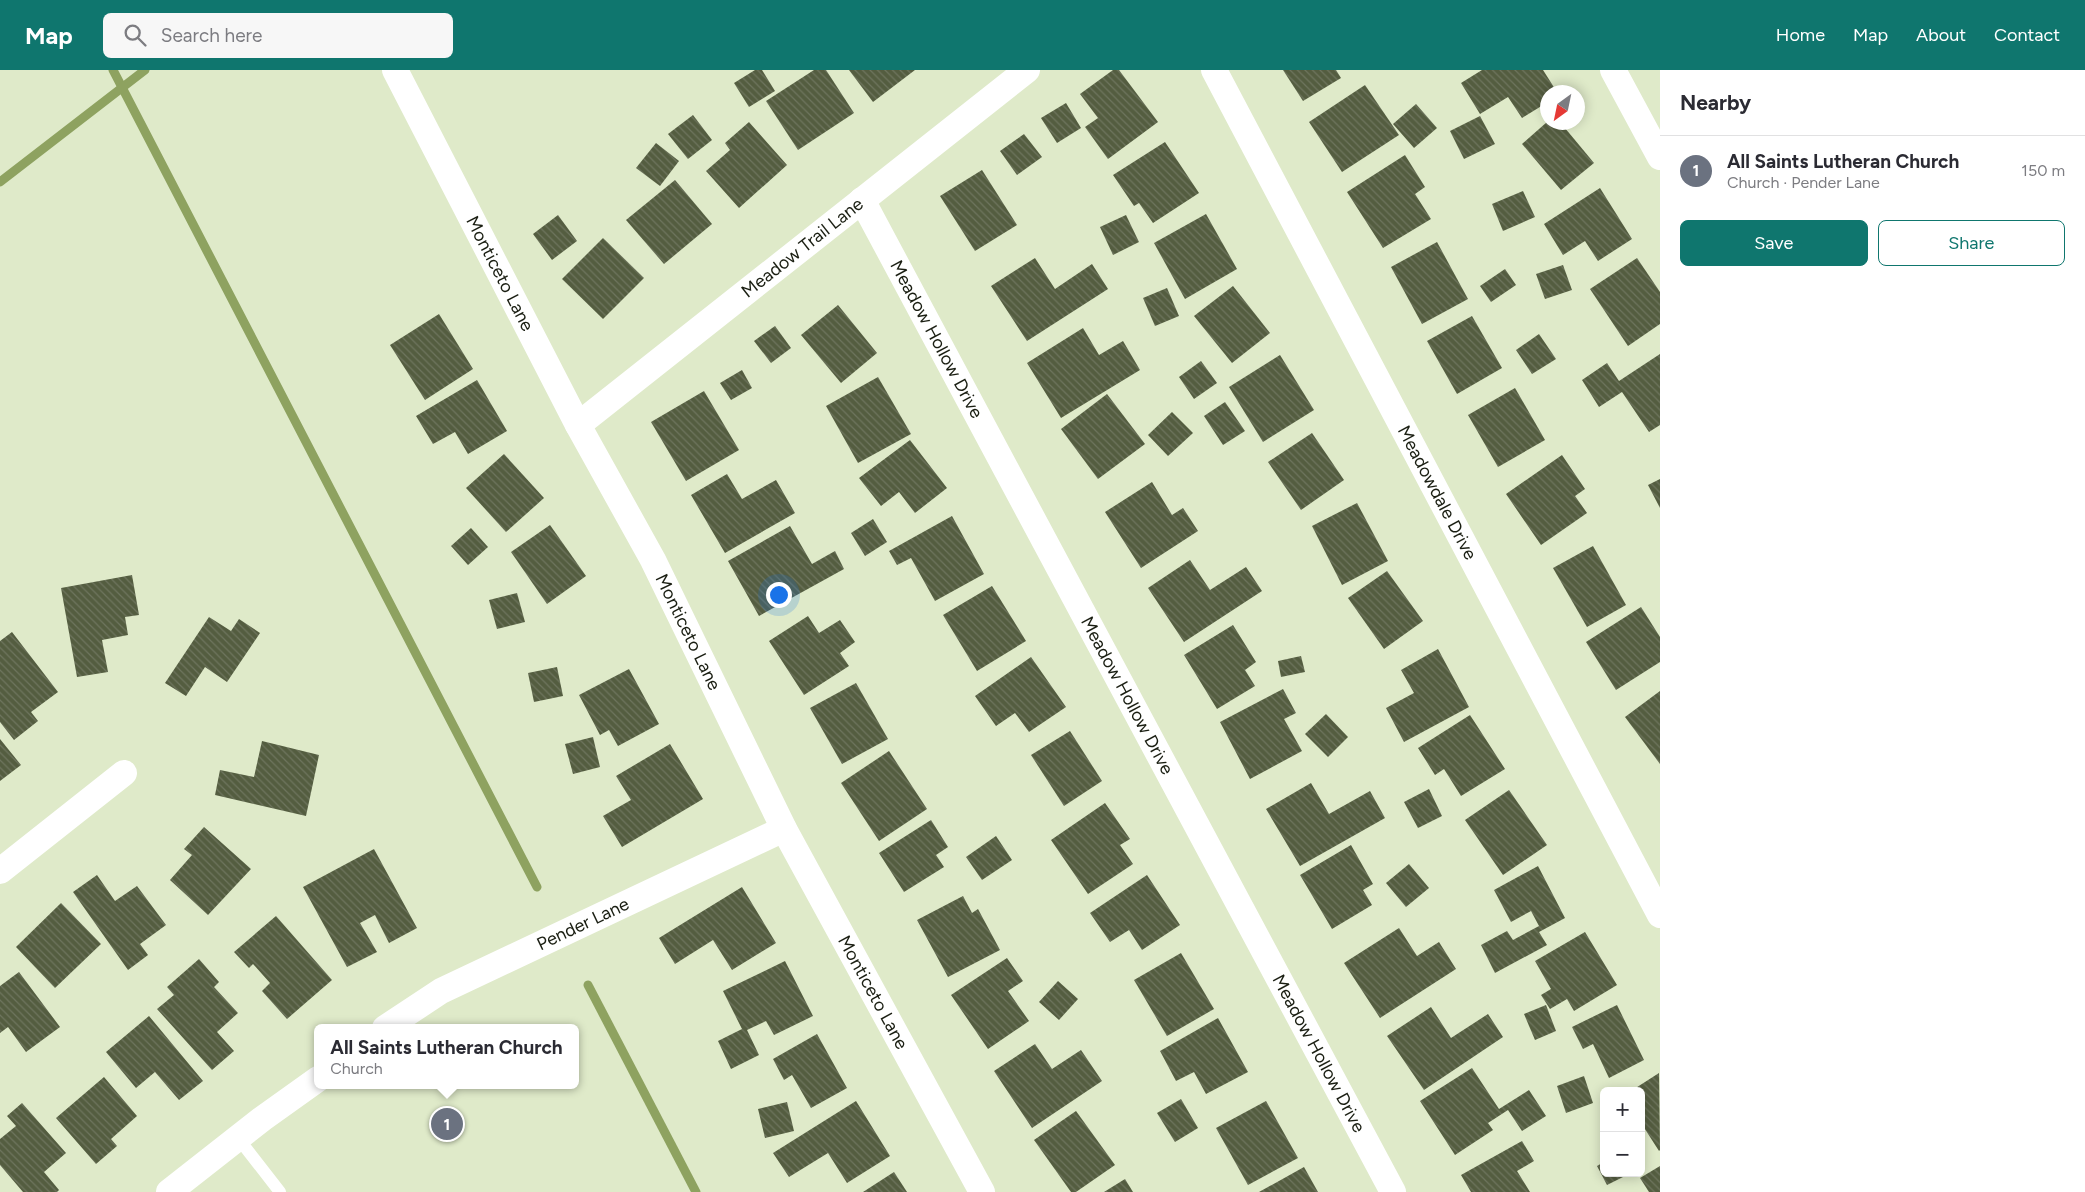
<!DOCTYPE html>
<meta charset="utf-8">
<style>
body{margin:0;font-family:Figtree,sans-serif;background:#f7f7f7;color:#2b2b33}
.controls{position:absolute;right:15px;bottom:15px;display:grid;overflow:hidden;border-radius:8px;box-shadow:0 2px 12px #0003}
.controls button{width:45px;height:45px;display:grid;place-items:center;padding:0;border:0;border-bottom:1px solid #e1e1e2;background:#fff;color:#2b2b33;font:25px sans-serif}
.compass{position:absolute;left:1540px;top:15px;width:45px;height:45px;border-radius:50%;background:#fff;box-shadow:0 2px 12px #0003;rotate:213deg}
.you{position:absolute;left:778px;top:524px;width:18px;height:18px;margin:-12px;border:4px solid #fff;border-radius:50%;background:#1a73e8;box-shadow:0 0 0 8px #1a73e833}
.badge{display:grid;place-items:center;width:32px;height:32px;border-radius:50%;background:#0f766e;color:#fff;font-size:16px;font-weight:700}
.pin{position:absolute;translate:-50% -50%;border:2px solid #fff;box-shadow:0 1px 5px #0006}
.popup{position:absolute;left:314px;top:954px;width:265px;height:65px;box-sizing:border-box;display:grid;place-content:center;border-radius:8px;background:#fff;filter:drop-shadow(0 1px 4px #0005);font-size:16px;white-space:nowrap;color:#7c7c81}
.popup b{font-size:19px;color:#2b2b33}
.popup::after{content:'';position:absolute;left:50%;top:100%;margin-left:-10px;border:10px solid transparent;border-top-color:#fff}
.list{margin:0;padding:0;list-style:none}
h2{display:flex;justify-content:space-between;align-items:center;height:65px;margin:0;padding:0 20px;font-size:21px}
h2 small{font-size:16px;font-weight:400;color:#7c7c81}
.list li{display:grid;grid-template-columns:32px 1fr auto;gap:15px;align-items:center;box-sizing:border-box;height:70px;padding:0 20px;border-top:1px solid #e1e1e2}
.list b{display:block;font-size:19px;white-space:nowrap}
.list p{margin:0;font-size:16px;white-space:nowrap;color:#7c7c81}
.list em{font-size:16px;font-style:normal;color:#7c7c81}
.actions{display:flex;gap:10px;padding:15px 20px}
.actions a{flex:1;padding:11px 0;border:1px solid #0f766e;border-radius:8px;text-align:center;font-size:18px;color:#0f766e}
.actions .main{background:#0f766e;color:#fff}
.icon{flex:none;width:28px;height:28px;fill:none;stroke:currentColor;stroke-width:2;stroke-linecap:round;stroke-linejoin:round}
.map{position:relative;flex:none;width:1660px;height:1122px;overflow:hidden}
header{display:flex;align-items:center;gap:30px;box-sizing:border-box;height:70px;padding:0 25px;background:#0f766e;color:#fff}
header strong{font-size:24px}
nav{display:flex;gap:28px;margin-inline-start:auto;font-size:18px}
.search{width:350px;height:45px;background:#f7f7f7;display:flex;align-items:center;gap:12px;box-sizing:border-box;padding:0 18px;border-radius:8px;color:#7c7c81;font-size:19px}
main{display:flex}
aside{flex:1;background:#fff}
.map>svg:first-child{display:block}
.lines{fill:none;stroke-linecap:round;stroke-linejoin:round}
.stream{stroke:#8ea260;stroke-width:9}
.building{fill:url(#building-back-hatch)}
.service{stroke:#fff;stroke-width:12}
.minor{stroke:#fff;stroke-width:26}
.labels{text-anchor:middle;stroke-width:5;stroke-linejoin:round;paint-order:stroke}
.street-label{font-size:18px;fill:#1a1e12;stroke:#fff}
</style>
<header>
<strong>Map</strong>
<div class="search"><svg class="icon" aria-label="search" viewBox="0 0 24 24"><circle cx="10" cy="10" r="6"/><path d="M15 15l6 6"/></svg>Search here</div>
<nav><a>Home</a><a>Map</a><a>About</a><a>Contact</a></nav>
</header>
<main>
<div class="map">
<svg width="1660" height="1122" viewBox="0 0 1660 1122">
<defs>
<pattern id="building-back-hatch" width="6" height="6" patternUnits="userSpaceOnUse" patternTransform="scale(1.25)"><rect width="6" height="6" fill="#545d40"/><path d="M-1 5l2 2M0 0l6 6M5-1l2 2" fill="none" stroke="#6e755e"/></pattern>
</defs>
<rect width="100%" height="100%" fill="#dfeac9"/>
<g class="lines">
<!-- stream -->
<g class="stream">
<polyline points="113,0 537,817"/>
<polyline points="0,112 145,0"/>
<polyline points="588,915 696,1122"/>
</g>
</g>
<!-- building -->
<g class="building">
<polygon points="755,0 762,0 775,21 749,37 734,13"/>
<polygon points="814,0 826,0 854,43 798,80 766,31"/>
<polygon points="849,0 915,0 873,32"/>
<polygon points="1113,0 1119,0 1158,52 1108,89 1085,57 1098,48 1080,24"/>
<polygon points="1283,0 1336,0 1341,8 1303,31"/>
<polygon points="1482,0 1543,0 1557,22 1548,22 1548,32 1522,48 1508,27 1480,44 1461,13"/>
<polygon points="1365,15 1399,65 1342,102 1309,52"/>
<polygon points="1066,33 1081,58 1057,73 1041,48"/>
<polygon points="1416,34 1437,58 1414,78 1393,54"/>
<polygon points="693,45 712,70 688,89 668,64"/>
<polygon points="1480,46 1495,74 1464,89 1450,61"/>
<polygon points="749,52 787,95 739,138 706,101 730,80 725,73"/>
<polygon points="1547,52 1560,52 1594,93 1561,120 1522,74"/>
<polygon points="1024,64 1042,87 1017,105 1000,81"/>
<polygon points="1165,72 1199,123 1153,153 1139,133 1134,136 1113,105"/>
<polygon points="656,73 679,91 660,116 636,98"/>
<polygon points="1405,85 1425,117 1415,124 1431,149 1383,178 1347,122"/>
<polygon points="982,100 1017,155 975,181 940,126"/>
<polygon points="675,110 712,154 664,194 626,150"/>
<polygon points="1600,118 1632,169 1598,191 1585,171 1563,185 1544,154"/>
<polygon points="1523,121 1535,147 1503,161 1492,134"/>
<polygon points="1206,144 1237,199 1185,229 1154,173"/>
<polygon points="558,145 577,171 552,190 533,164"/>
<polygon points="1126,145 1139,172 1113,185 1100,157"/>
<polygon points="603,168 644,208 603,249 562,209"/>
<polygon points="1437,172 1468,229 1422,254 1391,197"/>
<polygon points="1035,188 1055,219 1092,194 1108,219 1027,271 991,216"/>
<polygon points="1637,188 1660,222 1660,254 1628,276 1590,219"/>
<polygon points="1563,195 1572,220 1545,229 1536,204"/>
<polygon points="1505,199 1516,215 1491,232 1480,216"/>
<polygon points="1233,216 1270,263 1232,293 1194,246"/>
<polygon points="1167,218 1179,246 1155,256 1143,228"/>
<polygon points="838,235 877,283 841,313 801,265"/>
<polygon points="439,244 473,299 425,330 390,275"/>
<polygon points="1472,246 1502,298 1457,324 1427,271"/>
<polygon points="775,256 791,278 771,293 754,271"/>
<polygon points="1083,258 1099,285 1123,271 1140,300 1061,348 1027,293"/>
<polygon points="1539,264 1556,289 1532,304 1516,280"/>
<polygon points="1660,284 1660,355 1649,362 1622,322 1599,337 1582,310 1607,293 1619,311"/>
<polygon points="1280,285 1314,340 1263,372 1229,317"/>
<polygon points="1201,291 1217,313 1194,329 1179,307"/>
<polygon points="742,300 752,318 731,330 720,313"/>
<polygon points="878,307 911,364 858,393 826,336"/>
<polygon points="477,310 507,361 468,384 455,362 433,374 416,346"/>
<polygon points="1515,318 1545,370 1498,397 1468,345"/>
<polygon points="704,321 739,380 686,411 651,352"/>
<polygon points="1107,324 1145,374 1098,409 1061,359"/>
<polygon points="1225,332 1245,361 1223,375 1204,346"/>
<polygon points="1172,342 1193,363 1168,386 1148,365"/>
<polygon points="1312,363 1344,410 1301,440 1268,392"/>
<polygon points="910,370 947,418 915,443 899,422 881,436 859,408"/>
<polygon points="504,384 544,428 506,462 466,418"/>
<polygon points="1562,385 1585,419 1575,426 1587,443 1541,475 1506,424"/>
<polygon points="727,404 742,429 776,410 795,443 725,483 691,425"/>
<polygon points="1660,409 1660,438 1648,415"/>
<polygon points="1152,412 1172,445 1183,438 1198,461 1141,498 1105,442"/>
<polygon points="1357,433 1388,491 1342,515 1312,456"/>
<polygon points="952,446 984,504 935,531 911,488 897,495 889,481"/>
<polygon points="873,449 887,472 865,486 851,463"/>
<polygon points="550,455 586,506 547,534 511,482"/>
<polygon points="790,456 812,494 835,481 844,499 759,546 728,491"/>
<polygon points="471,458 488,477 468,495 451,476"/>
<polygon points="1593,476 1626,535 1587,557 1553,498"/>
<polygon points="1190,490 1210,520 1246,497 1262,521 1184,572 1148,518"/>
<polygon points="1387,501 1423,551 1384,579 1348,528"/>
<polygon points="132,505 139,545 125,547 128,565 102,570 108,602 77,607 61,518"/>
<polygon points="992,516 1026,571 977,601 943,545"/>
<polygon points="517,523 525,552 497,559 489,530"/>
<polygon points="1641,537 1660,567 1660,592 1616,620 1586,572"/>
<polygon points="808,546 819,563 840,550 855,572 840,583 849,596 804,625 769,571"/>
<polygon points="209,547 231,561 239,549 260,563 227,612 205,597 186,626 165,613"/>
<polygon points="1233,555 1256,592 1245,600 1255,616 1217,639 1184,585"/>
<polygon points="12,562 58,622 31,642 38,651 14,670 0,652 0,571"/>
<polygon points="1438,579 1469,637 1404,672 1386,638 1414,623 1401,600"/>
<polygon points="1301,586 1305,602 1281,607 1278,591"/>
<polygon points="1031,587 1066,637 1029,662 1015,643 996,656 975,626"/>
<polygon points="557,597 563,626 534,632 528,603"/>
<polygon points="629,599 659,654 618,676 609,660 600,665 579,625"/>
<polygon points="856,613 888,669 842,694 810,638"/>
<polygon points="1283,619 1296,643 1284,649 1302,681 1250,709 1220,652"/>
<polygon points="1660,621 1660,694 1625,647"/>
<polygon points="1326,644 1348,667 1328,687 1305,664"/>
<polygon points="1470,645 1505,699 1461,726 1444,699 1435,705 1418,678"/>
<polygon points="1070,661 1102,711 1064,736 1031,685"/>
<polygon points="593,667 600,697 573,704 565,674"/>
<polygon points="0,669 21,695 0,711"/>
<polygon points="262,671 319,685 306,746 215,725 220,700 254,707"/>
<polygon points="670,674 703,729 622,777 603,746 631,730 616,706"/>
<polygon points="889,681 927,739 879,771 841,713"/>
<polygon points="1311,713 1329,744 1370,721 1385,748 1300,796 1266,739"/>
<polygon points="1429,719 1442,746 1418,758 1404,732"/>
<polygon points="1509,720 1547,775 1503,805 1465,750"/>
<polygon points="1105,733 1130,769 1120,775 1133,794 1088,824 1051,770"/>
<polygon points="931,750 948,777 936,785 944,797 904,822 879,783"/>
<polygon points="204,757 251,799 208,845 170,810 192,785 184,779"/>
<polygon points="996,766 1012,790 982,810 966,787"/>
<polygon points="1351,775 1373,814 1363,820 1372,835 1332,859 1300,805"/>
<polygon points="374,779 417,858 389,873 375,845 360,853 377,882 347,897 303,817"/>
<polygon points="1409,794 1429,818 1406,837 1386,813"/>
<polygon points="1538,796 1565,848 1539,862 1547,875 1495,903 1481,875 1507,861 1513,870 1539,856 1531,841 1511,852 1494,820"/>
<polygon points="97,805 115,831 137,816 166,855 140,874 148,885 128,900 73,822"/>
<polygon points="1147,805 1180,855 1142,880 1129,860 1110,872 1090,843"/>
<polygon points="742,817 776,873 732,900 713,870 675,894 659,868"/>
<polygon points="963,826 972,843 978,839 1000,880 948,907 917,850"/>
<polygon points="61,833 101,874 55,918 16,877"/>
<polygon points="276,846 332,910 287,949 262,921 270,913 253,894 249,898 234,882"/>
<polygon points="1399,858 1417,886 1439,872 1456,899 1380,948 1344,893"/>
<polygon points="1585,862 1617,915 1574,941 1567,929 1550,939 1541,925 1551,919 1535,891"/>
<polygon points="1181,883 1214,939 1167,966 1134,910"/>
<polygon points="1007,888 1023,911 1008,921 1029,951 988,979 951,925"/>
<polygon points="199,889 219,912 214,917 238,943 217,962 234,981 212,1000 157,939 174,925 167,917"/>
<polygon points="785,891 813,946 774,965 766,951 747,960 759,985 731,999 718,971 742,959 723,921"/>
<polygon points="19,902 60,957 26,982 8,957 0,963 0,916"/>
<polygon points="1058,911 1078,929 1059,950 1039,932"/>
<polygon points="1546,935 1556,961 1535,970 1524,944"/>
<polygon points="1617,935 1644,990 1609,1008 1593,974 1583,979 1572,957"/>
<polygon points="1431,937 1451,968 1488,944 1503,967 1424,1020 1387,966"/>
<polygon points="149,946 203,1011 179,1030 155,1002 136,1018 106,982"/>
<polygon points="1218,948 1248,1002 1206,1024 1194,1002 1176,1011 1160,981"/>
<polygon points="817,964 847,1018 811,1038 792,1005 784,1010 773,989"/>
<polygon points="1035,974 1052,999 1081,980 1102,1011 1032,1058 994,1001"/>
<polygon points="1472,998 1499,1039 1529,1020 1546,1046 1522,1061 1508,1040 1488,1053 1493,1060 1455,1085 1420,1031"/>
<polygon points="1659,1003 1660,1080 1659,1081 1643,1056 1641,1057 1641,1021 1631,1021"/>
<polygon points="1584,1006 1593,1033 1566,1043 1557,1016"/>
<polygon points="104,1007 137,1046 111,1069 117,1076 96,1094 56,1048"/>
<polygon points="1181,1029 1198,1058 1175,1072 1157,1043"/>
<polygon points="856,1031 890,1086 847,1113 828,1083 789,1107 773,1083"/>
<polygon points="1266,1031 1298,1088 1248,1115 1216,1058"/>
<polygon points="787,1032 794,1061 765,1068 758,1039"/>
<polygon points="22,1033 66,1083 44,1102 59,1120 57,1122 23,1122 0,1095 0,1069 16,1056 7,1046"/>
<polygon points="1076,1041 1115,1095 1076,1122 1071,1122 1034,1070"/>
<polygon points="1522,1071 1534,1091 1517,1101 1530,1122 1471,1122 1461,1105"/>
<polygon points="1604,1092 1604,1103 1631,1103 1607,1115 1597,1096"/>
<polygon points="1660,1096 1660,1122 1649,1122 1640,1108"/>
<polygon points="1304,1097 1318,1122 1259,1122"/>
<polygon points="894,1102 907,1122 863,1122"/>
<polygon points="1125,1109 1133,1122 1104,1122"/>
</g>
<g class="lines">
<!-- service -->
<polyline class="service" points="238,1068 280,1122"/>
<!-- minor -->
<g class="minor">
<path id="s1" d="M 395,0 L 578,355 L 653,490 L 784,759 L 982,1122"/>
<path id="s2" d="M 1214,0 L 1660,845"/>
<polyline points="1613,0 1660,87"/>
<path id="s3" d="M 862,130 L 1393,1122"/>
<path id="s4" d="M 578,355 L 1027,0"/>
<polyline points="0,801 124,703"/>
<path id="s5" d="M 385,958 L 441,921 L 784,759"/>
<polyline points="169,1122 262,1049 318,1009"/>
</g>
</g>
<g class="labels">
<!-- street labels -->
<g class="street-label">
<text dy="6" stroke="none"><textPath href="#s4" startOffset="286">Meadow Trail Lane</textPath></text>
<text dy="6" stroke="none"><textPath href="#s1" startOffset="229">Monticeto Lane</textPath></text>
<text dy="6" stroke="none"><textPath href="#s3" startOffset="158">Meadow Hollow Drive</textPath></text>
<text dy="6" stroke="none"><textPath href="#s2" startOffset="478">Meadowdale Drive</textPath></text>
<text dy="6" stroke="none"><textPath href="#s1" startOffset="634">Monticeto Lane</textPath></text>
<text dy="6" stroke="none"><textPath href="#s3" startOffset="562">Meadow Hollow Drive</textPath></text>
<text dy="6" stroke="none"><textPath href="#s5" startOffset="224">Pender Lane</textPath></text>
<text dy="6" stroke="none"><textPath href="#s1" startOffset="1039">Monticeto Lane</textPath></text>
<text dy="6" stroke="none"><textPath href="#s3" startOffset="968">Meadow Hollow Drive</textPath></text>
</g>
</g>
</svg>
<div class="controls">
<button>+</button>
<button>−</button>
</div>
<svg class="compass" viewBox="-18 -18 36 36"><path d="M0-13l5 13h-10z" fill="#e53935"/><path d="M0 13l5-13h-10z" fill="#7c7c81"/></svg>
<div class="you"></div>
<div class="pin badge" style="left:447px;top:1054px;background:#6b7280">1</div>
<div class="popup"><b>All Saints Lutheran Church</b>Church</div>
</div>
<aside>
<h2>Nearby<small></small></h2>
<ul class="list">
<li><span class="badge" style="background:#6b7280">1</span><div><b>All Saints Lutheran Church</b><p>Church · Pender Lane</p></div><em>150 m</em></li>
</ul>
<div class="actions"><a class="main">Save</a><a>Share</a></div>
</aside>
</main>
